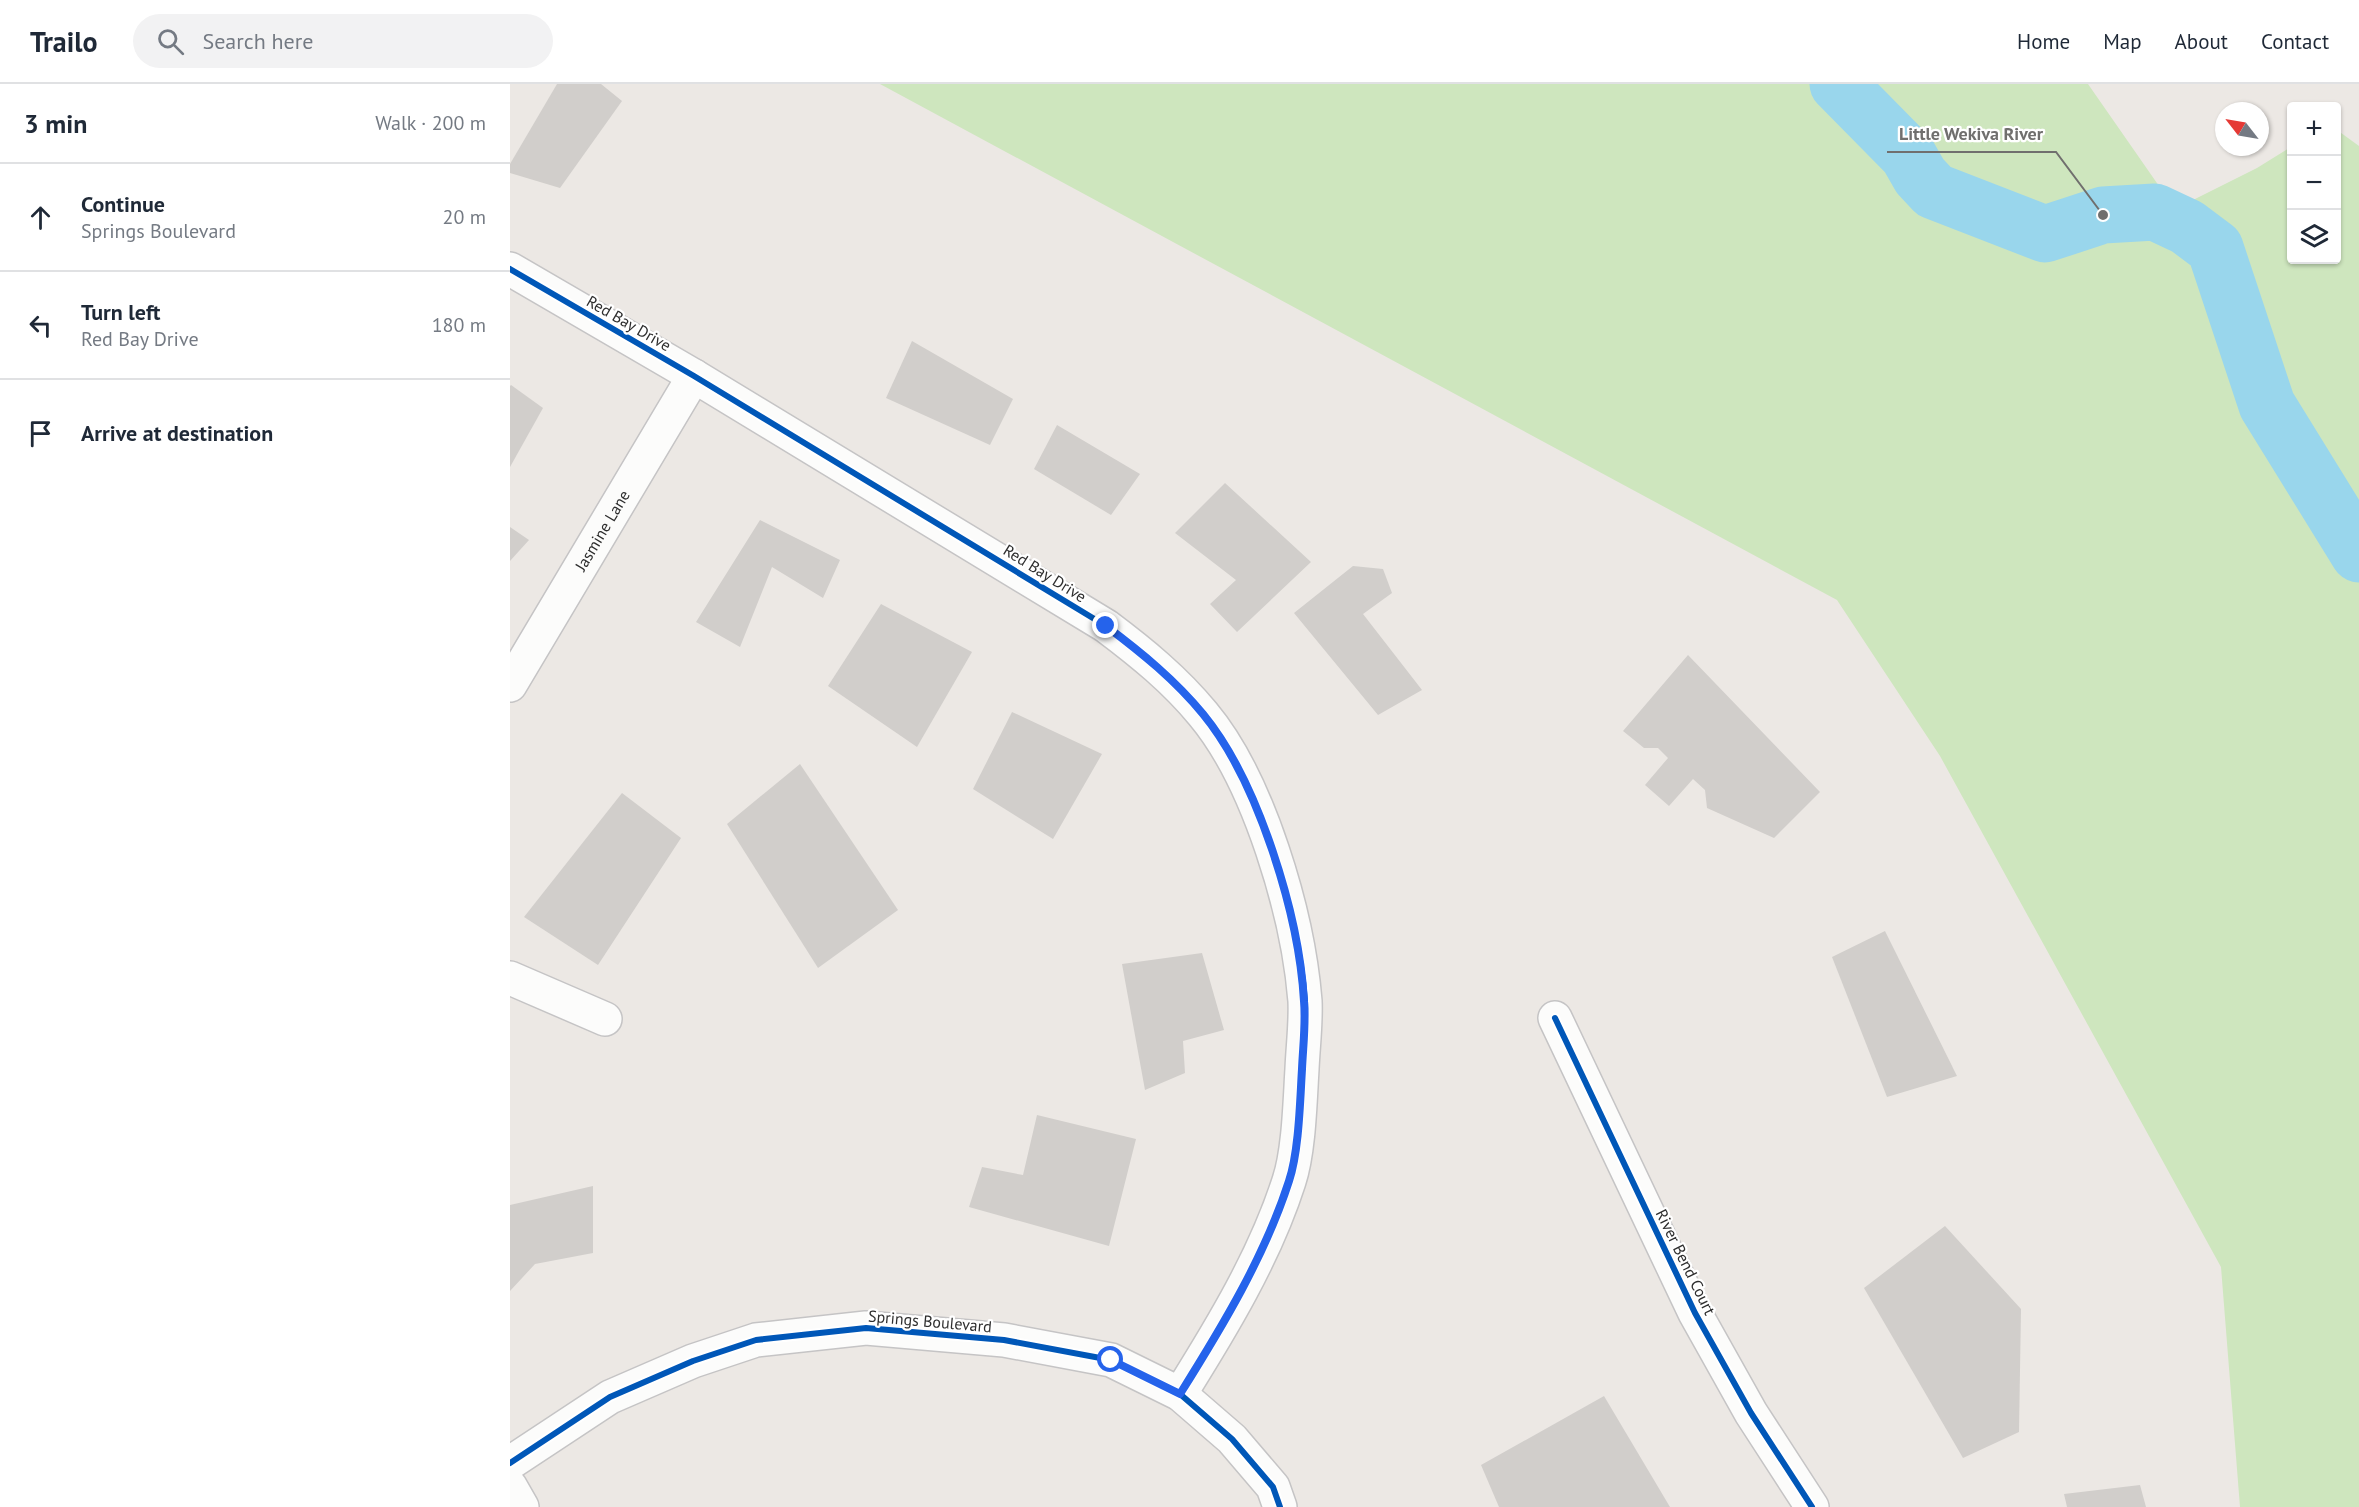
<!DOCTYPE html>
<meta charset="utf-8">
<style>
body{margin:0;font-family:"PT Sans",sans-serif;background:#f2f2f3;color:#1f2937}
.controls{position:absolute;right:18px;top:18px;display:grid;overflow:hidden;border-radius:6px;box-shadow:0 2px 4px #0004}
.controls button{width:54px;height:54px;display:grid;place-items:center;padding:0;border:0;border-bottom:2px solid #e0e1e3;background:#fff;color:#1f2937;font:30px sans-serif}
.compass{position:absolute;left:1705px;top:18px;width:54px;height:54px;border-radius:50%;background:#fff;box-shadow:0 2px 4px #0004;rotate:301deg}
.stop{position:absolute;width:18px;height:18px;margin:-14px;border:4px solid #2563eb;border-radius:50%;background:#fff}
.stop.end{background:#2563eb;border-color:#fff;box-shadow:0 2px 6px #0008}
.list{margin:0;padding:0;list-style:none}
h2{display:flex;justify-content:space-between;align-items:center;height:78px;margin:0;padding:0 24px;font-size:26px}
h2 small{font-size:20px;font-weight:400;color:#747a83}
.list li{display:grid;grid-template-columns:39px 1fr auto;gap:18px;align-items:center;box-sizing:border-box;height:108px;padding:0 24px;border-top:2px solid #e0e1e3}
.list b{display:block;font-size:22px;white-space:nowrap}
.list p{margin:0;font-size:20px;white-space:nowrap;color:#747a83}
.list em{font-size:20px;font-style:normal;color:#747a83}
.icon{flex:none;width:33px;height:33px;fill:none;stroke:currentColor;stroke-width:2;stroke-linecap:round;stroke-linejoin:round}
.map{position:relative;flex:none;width:1849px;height:1423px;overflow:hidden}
header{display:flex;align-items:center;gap:36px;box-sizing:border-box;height:84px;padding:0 30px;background:#fff;border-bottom:2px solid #e0e1e3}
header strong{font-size:28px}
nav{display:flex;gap:33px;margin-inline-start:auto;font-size:21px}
.search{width:420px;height:54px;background:#f2f2f3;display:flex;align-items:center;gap:15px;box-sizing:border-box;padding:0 21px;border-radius:33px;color:#747a83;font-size:22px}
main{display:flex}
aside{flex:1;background:#fff}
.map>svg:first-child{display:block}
.green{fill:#cee6be}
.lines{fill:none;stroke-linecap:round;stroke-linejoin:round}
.river{stroke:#99d6ec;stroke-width:57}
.building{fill:#d1cecb}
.minor-casing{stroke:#c5c4c5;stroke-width:36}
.minor{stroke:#fcfcfb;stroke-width:33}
.cycleway-casing{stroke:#fff;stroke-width:10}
.cycleway{stroke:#0057b8;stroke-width:6}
.route{stroke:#2563eb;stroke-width:8}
.labels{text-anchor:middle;stroke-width:4.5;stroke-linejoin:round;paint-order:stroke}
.street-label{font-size:16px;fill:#2e2e2e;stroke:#fff}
.leader{fill:none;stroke:#706f6e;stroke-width:2}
.callout-dot{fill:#706f6e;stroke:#fff;stroke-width:2}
.callout-label{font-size:18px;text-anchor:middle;font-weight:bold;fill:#706f6e;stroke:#fff;stroke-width:4.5;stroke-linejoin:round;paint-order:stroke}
</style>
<header>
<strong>Trailo</strong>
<div class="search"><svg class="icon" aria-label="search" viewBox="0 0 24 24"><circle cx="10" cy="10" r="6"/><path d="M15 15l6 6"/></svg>Search here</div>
<nav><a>Home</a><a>Map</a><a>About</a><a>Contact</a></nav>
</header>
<main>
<aside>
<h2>3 min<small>Walk · 200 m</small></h2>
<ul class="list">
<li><svg class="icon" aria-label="ahead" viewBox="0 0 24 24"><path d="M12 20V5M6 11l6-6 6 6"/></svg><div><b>Continue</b><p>Springs Boulevard</p></div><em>20 m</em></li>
<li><svg class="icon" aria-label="left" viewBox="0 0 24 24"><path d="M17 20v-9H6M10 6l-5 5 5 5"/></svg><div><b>Turn left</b><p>Red Bay Drive</p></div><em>180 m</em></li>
<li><svg class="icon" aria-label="arrive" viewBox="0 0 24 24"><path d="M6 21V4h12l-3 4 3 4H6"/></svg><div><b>Arrive at destination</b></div></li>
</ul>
</aside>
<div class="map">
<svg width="1849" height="1423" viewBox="0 0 1849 1423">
<rect width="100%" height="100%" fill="#ece8e4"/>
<!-- green -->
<polygon class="green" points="370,0 1578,0 1665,125 1747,84 1781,63 1782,176 1826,176 1827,46 1849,62 1849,1423 1730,1423 1711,1183 1430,672 1327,516"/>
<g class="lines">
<!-- river -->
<polyline class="river" points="1328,0 1398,71 1410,92 1424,107 1535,150 1593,131 1645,128 1677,143 1705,164 1757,321 1849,470"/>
</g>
<!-- building -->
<g class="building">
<polygon points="47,0 91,0 112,17 50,104 0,89 0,80"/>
<polygon points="402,257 503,315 480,361 376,314"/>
<polygon points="1,301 33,324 0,383 0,302"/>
<polygon points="547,341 630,390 601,431 524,385"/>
<polygon points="715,399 801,478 727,548 700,520 726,496 665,449"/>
<polygon points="250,436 330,476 313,514 262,483 230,563 186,538"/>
<polygon points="0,443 19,456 0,477"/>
<polygon points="843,482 873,485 882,509 853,530 912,606 868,631 784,529"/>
<polygon points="371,520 462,568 407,663 318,602"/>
<polygon points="1178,571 1310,708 1264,754 1197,724 1195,706 1183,695 1159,722 1135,701 1158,674 1148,664 1134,664 1113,647"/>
<polygon points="502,628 592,670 543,755 463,705"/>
<polygon points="290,680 388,826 308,884 217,740"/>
<polygon points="112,709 171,754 88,881 14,833"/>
<polygon points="1375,847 1447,992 1377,1013 1322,873"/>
<polygon points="692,869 714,946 673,957 675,989 635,1006 612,880"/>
<polygon points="527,1031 626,1055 599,1162 459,1123 472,1083 513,1091"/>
<polygon points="83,1102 83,1169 25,1180 0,1207 0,1121"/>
<polygon points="1435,1142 1511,1225 1509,1348 1453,1374 1354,1204"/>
<polygon points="1094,1312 1160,1423 989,1423 971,1381"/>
<polygon points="1630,1401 1636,1423 1557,1423 1554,1410"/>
</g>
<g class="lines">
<!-- minor casing -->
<g class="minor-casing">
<g id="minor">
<path d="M 0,185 L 184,292 L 596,542 C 632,569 665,596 693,630 C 749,697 788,830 795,917 C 796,939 793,962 792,985 C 790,1017 789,1067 779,1097 C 755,1172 712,1243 670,1310"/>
<path id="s1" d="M 0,601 L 184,292"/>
<polyline points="0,894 95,935"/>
<polyline points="1045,934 1185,1229 1241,1329 1302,1423"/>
<polyline points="0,1379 100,1313 183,1277 246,1256 356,1244 494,1256 601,1276 670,1310 722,1355 763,1403 770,1423"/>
<polyline points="0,1402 12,1423"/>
</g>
</g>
<!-- minor -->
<use href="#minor" class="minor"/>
<!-- cycleway casing -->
<g class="cycleway-casing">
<g id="cycleway">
<path d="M 0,185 L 184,292 L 596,542 C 632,569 665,596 693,630 C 749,697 788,830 795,917 C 796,939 793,962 792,985 C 790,1017 789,1067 779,1097 C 755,1172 712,1243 670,1310"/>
<polyline points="1045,934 1185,1229 1241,1329 1302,1423"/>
<polyline points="0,1379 100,1313 183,1277 246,1256 356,1244 494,1256 601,1276 670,1310 722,1355 763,1403 770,1423"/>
</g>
</g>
<!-- cycleway -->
<use href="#cycleway" class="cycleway"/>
</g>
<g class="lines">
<!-- route -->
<path class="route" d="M 596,542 C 632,569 665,596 693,630 C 748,697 789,830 794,917 C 796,939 793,962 792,985 C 790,1017 789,1067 779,1097 C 755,1172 712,1243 670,1310 L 601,1276"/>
</g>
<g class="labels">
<!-- street labels -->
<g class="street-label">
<text transform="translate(119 239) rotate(30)" y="6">Red Bay Drive</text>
<text dy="6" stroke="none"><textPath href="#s1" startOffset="180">Jasmine Lane</textPath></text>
<text transform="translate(535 489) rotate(32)" y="6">Red Bay Drive</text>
<text transform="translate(1176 1178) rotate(64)" y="6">River Bend Court</text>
<text transform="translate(420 1237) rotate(5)" y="6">Springs Boulevard</text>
</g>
</g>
<!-- callouts -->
<path class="leader" d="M1593 131L1546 68H1377"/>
<circle class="callout-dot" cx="1593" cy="131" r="6"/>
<g class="callout-label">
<text x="1461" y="56">Little Wekiva River</text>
</g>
</svg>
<div class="controls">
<button>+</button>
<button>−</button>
<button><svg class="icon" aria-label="layers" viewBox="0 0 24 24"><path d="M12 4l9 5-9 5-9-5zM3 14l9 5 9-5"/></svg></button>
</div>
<svg class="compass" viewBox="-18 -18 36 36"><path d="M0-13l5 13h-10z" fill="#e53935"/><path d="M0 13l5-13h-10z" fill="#747a83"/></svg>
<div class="stop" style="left:601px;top:1276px"></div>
<div class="stop end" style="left:596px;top:542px"></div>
</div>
</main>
